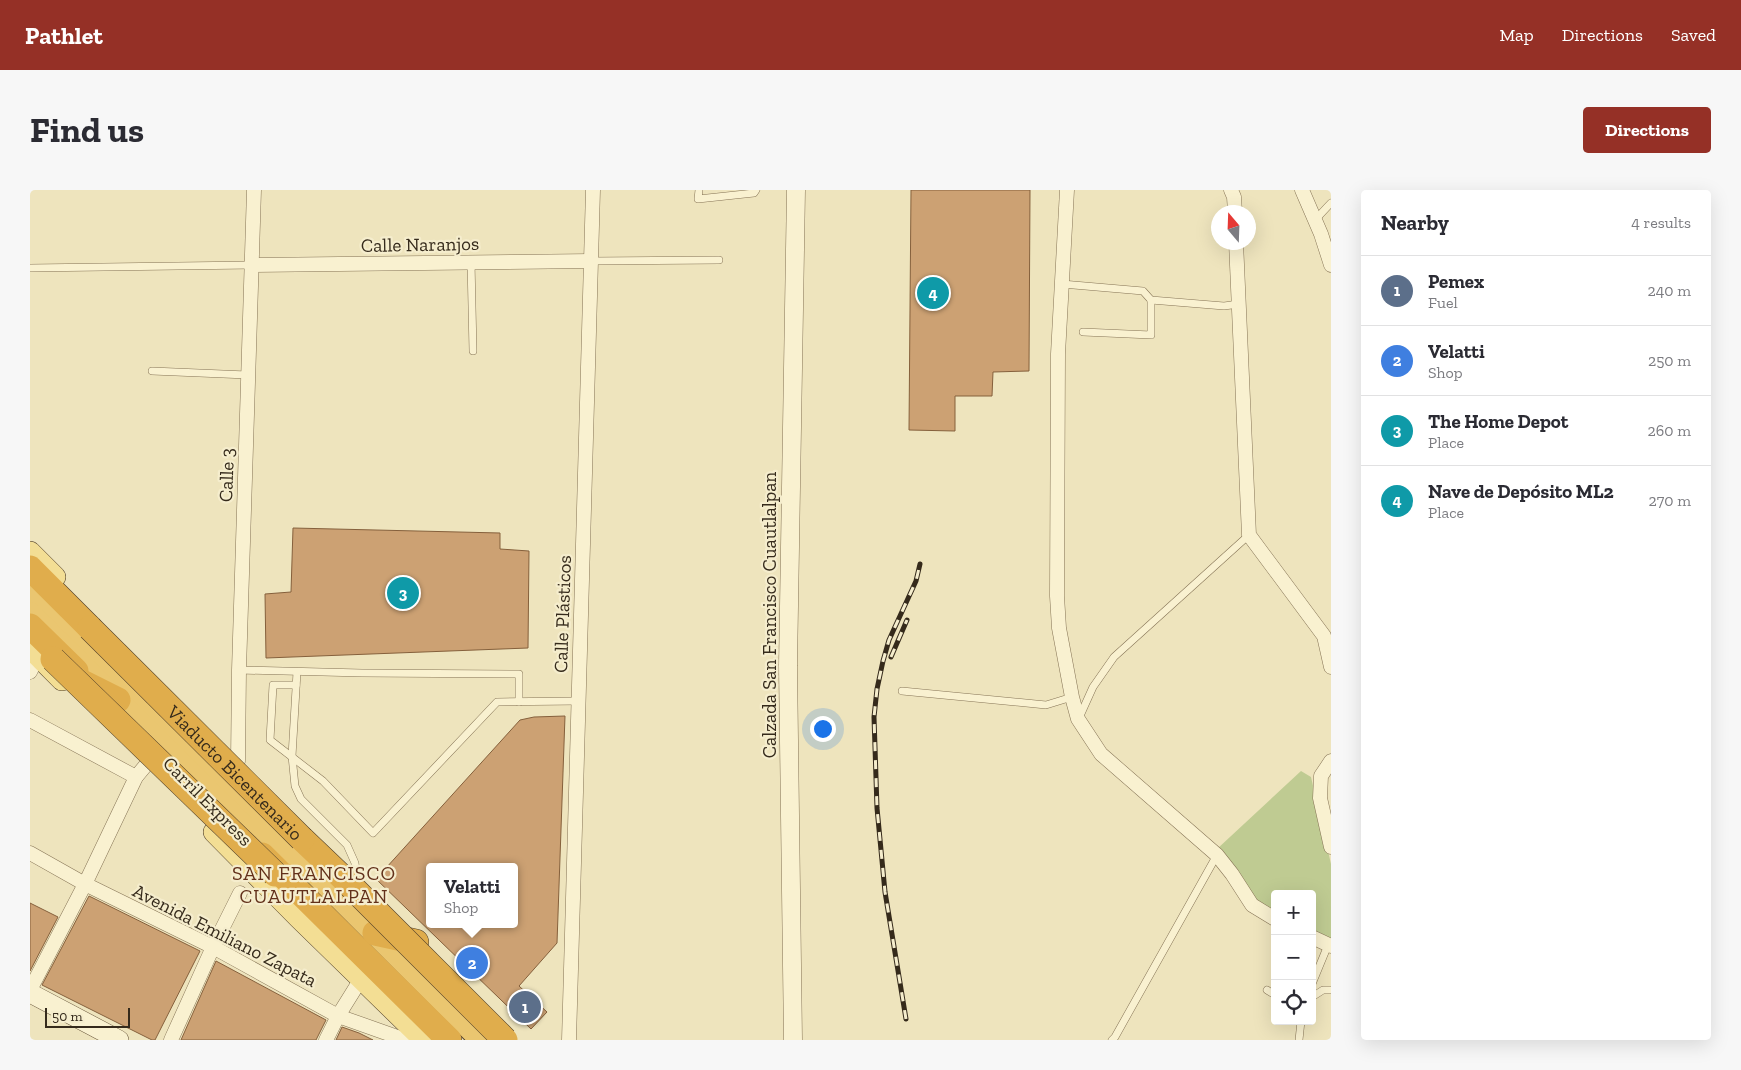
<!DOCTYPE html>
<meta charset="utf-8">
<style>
body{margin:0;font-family:"Zilla Slab",serif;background:#f7f7f7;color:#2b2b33}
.controls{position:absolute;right:15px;bottom:15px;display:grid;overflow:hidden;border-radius:5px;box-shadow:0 5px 20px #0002}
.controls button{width:45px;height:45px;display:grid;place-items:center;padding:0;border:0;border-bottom:1px solid #e1e1e2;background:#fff;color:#2b2b33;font:25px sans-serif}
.compass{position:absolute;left:1181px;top:15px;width:45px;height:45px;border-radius:50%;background:#fff;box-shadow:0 5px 20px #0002;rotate:341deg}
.scale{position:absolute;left:15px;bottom:12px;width:85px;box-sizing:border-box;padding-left:5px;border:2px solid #352a1b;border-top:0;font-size:14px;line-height:18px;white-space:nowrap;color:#352a1b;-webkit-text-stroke:4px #f5edcd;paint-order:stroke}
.you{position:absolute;left:792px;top:538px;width:18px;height:18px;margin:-12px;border:4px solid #fff;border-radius:50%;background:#1a73e8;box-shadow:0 0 0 8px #1a73e833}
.badge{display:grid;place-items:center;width:32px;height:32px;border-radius:50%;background:#953026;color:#fff;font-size:16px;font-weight:700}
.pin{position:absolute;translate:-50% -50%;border:2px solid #fff;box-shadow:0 1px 5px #0006}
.popup{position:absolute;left:396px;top:673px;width:92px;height:65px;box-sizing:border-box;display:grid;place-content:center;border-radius:5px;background:#fff;filter:drop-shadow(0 1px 4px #0005);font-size:16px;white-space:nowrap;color:#7c7c81}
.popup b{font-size:19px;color:#2b2b33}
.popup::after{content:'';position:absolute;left:50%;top:100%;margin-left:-10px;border:10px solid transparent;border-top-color:#fff}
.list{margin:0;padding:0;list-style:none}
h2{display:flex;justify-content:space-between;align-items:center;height:65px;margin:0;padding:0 20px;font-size:21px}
h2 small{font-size:16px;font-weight:400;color:#7c7c81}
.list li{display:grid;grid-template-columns:32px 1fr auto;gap:15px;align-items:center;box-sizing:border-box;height:70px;padding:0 20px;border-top:1px solid #e1e1e2}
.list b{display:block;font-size:19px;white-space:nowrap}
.list p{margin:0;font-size:16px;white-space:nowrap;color:#7c7c81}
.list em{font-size:16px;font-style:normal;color:#7c7c81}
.icon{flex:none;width:28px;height:28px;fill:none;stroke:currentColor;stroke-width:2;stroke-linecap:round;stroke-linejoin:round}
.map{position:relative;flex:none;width:1301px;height:850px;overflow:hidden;border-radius:5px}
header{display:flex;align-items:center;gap:30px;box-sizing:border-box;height:70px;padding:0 25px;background:#953026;color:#fff}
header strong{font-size:24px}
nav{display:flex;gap:28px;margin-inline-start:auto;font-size:18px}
.intro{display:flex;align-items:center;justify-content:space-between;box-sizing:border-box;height:120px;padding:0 30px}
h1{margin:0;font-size:35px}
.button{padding:12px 22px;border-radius:5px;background:#953026;color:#fff;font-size:18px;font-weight:700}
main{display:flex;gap:30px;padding:0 30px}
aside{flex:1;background:#fff;border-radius:5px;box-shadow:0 5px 20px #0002}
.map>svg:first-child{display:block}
.green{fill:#bfcb92}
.building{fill:#cca173;stroke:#85603c;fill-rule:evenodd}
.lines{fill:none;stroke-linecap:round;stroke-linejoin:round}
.service-casing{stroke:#867456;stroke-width:8}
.minor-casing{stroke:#867456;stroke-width:15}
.tertiary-casing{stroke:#867456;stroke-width:19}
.secondary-casing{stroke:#67553a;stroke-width:20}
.primary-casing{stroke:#53422b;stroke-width:22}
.trunk-casing{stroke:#53422b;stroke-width:24}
.motorway-casing{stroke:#53422b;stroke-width:26}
.service{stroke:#f9f1d0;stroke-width:7}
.minor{stroke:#f9f1d0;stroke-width:14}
.tertiary{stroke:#f9f1d0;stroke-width:18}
.secondary{stroke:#f9f1d0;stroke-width:19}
.primary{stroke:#f3de94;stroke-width:21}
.trunk{stroke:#eac670;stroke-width:22}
.motorway{stroke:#e0ad4c;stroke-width:25}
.rail-casing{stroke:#352a1b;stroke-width:5}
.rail{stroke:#f5edcd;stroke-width:3;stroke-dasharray:9;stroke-linecap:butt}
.motorway-bridge-casing{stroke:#53422b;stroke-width:26;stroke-linecap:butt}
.motorway-bridge{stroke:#e0ad4c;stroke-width:25}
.labels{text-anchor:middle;stroke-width:4.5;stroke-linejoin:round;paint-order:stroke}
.street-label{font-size:19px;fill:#352a1b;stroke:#f5edcd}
.neighbourhood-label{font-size:20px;letter-spacing:1px;fill:#62301a;stroke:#f5edcd}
</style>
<header>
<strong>Pathlet</strong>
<nav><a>Map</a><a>Directions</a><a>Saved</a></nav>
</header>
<div class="intro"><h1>Find us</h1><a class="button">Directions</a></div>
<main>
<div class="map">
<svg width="1301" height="850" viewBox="0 0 1301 850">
<rect width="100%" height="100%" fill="#eee4bd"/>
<!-- green -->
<polygon class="green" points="1271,581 1281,587 1301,674 1301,750 1282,742 1282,704 1245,704 1245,726 1223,714 1187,659"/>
<!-- building -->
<g class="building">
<polygon points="881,0 1000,0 999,181 963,182 962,206 925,206 925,241 879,240"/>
<polygon points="263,338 470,343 470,359 499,361 498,458 236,468 235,404 261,402"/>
<path d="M 535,526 L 527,753 L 489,796 L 517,822 L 501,839 L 346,689 L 490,530 L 504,527 ZM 400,677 L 484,677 L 484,734 L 400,734 Z"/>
<polygon points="59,706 170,761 125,850 122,850 12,795"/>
<polygon points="0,713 28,727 0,781"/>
<polygon points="186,771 296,830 286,850 151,850"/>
<polygon points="312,837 329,843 343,850 306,850"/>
</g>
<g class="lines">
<!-- service casing -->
<g class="service-casing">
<g id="service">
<polyline points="669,0 668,9 724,3 726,0"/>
<polyline points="1285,30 1301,13"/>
<polyline points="561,71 689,70"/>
<polyline points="441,72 443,161"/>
<polyline points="0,78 221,75"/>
<polyline points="1032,94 1113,101 1121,110 1194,116 1209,114"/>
<polyline points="1053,142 1121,145 1121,110"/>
<polyline points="122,181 217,185"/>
<polyline points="209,480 332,483 489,484 489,512"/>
<polyline points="267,482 262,566 265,596 271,609 317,655 325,673 328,693"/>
<polyline points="266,495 243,495 240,550 293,591 343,643 467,512 548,511"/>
<polyline points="872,501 1016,515 1042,507"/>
<polyline points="1049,528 1063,497 1084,467 1219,345"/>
<polyline points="1282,794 1298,755"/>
<polyline points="1237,800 1245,805"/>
<polyline points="1282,807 1293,800 1301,800"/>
<polyline points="1082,850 1085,847 1187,665"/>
<polyline points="1269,850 1271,831"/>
</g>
</g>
<!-- minor casing -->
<g class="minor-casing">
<g id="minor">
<polyline points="1037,0 1028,164 1027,406 1029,438 1042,507 1048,529 1071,564 1187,665 1202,684 1222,715 1245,729"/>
<polyline points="1201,0 1204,7 1205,22"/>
<polyline points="1272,0 1291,44 1301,75"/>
<polyline points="1206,52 1219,345 1294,446 1301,477"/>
<polyline points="221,75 561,71"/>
<polyline points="0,482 8,466"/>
<polyline points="0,530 106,587"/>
<polyline points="208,571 209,480 224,0"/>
<polyline points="1301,571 1291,586 1290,608 1301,657"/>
<polyline points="0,663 55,694 183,757 308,826 376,850"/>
<polyline points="1282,747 1301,756"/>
<polyline points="0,800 55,694 106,587 116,575"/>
<polyline points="141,850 183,757 210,703"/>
<polyline points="296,850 308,826 331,789"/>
<polyline points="539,850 563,0"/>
</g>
</g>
<!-- tertiary casing -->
<g class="tertiary-casing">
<polyline id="tertiary" points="763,850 758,476 766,0"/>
</g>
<!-- secondary casing -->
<g class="secondary-casing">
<polyline id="secondary" points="0,803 89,850"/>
</g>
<!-- primary casing -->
<g class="primary-casing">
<g id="primary">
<polyline points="0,362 25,387"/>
<polyline points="0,458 32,490"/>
<polyline points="184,642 269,728 394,850"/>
</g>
</g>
<!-- trunk casing -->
<g class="trunk-casing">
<g id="trunk">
<polyline points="0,398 451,850"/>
<polyline points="0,423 253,675"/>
</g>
</g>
<!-- motorway casing -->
<g class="motorway-casing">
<g id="motorway">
<polyline points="0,378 60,438"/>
<polyline points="0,436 46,481"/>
<polyline points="48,490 88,510"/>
<polyline points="272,649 315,690"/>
<polyline points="232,665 419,850"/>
<polyline points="345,743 386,752"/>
</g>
</g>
<!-- service -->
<use href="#service" class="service"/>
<!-- minor -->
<use href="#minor" class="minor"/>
<!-- tertiary -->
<use href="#tertiary" class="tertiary"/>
<!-- secondary -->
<use href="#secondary" class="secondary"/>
<!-- primary -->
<use href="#primary" class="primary"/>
<!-- trunk -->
<use href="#trunk" class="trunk"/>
<!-- motorway -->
<use href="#motorway" class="motorway"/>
<!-- rail casing -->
<g class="rail-casing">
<g id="rail">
<polyline points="861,467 877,430"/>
<polyline points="876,829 855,702 847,618 844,527 847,499 853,471 859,450 886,391 890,374"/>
</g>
</g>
<!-- rail -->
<use href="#rail" class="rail"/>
<!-- motorway-bridge casing -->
<g class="motorway-bridge-casing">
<g id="motorway-bridge">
<path id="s1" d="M 60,438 L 272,649"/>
<polyline points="23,469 245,684"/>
<polyline points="315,690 475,850"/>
</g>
</g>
<!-- motorway-bridge -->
<use href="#motorway-bridge" class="motorway-bridge"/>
</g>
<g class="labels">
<!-- street labels -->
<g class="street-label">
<text transform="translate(390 54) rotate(-1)" y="7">Calle Naranjos</text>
<text transform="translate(196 285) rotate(-88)" y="7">Calle 3</text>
<text transform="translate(532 424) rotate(-88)" y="7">Calle Plásticos</text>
<text transform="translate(739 425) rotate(-90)" y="7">Calzada San Francisco Cuautlalpan</text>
<text dy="7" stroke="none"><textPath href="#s1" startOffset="205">Viaducto Bicentenario</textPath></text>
<text transform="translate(178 611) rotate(45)" y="7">Carril Express</text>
<text transform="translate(195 745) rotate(27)" y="7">Avenida Emiliano Zapata</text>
</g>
<!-- neighbourhood labels -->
<g class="neighbourhood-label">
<text x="284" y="690">SAN FRANCISCO<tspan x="284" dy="23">CUAUTLALPAN</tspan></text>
</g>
</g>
</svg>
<div class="controls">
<button>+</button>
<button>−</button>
<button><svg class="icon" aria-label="locate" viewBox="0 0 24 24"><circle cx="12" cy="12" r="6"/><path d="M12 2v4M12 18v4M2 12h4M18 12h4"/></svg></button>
</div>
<svg class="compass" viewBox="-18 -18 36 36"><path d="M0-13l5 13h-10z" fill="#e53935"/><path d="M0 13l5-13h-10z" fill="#7c7c81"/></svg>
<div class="scale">50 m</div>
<div class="you"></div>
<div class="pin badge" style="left:495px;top:817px;background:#5c6f8a">1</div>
<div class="pin badge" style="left:442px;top:773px;background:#3f7fe0">2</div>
<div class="popup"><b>Velatti</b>Shop</div>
<div class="pin badge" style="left:373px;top:403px;background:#0f9aa8">3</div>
<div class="pin badge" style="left:903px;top:103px;background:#0f9aa8">4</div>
</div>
<aside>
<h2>Nearby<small>4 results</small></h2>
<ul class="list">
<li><span class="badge" style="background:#5c6f8a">1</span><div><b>Pemex</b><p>Fuel</p></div><em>240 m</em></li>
<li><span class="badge" style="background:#3f7fe0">2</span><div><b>Velatti</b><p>Shop</p></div><em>250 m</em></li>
<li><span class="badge" style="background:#0f9aa8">3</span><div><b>The Home Depot</b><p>Place</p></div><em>260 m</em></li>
<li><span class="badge" style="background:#0f9aa8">4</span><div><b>Nave de Depósito ML2</b><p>Place</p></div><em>270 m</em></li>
</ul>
</aside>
</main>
